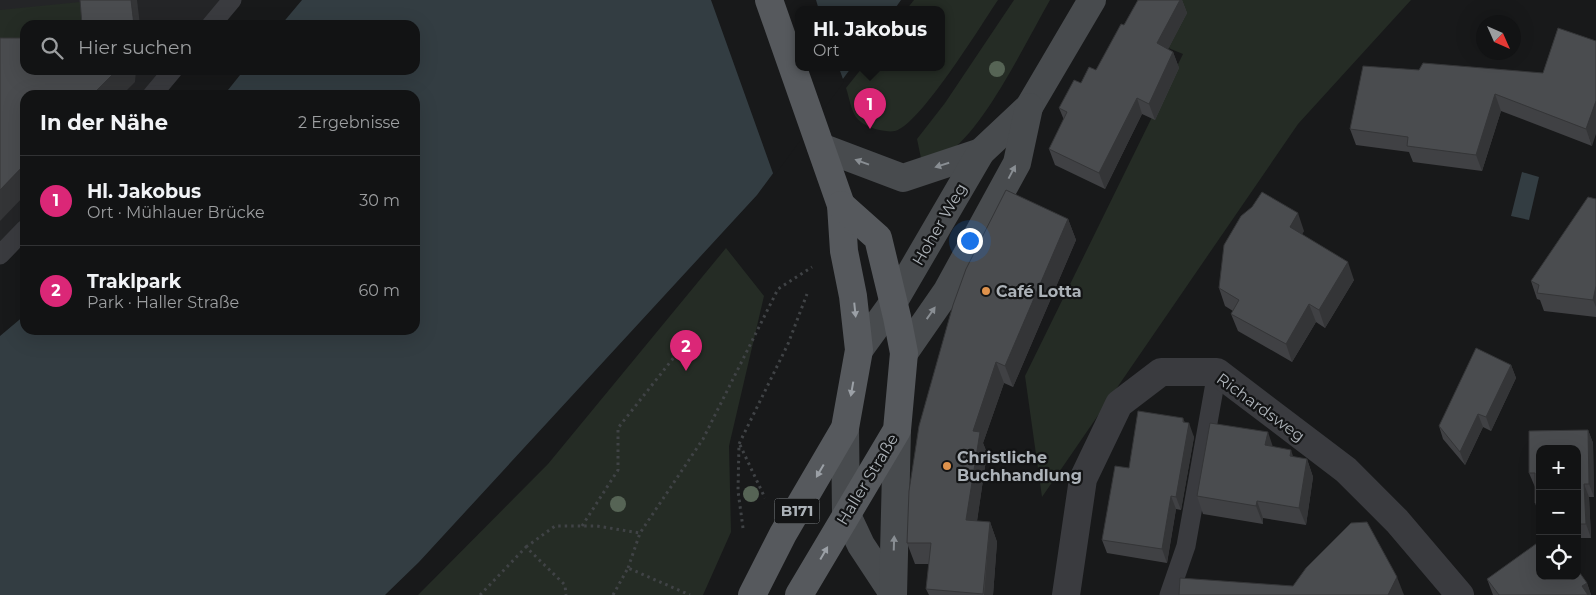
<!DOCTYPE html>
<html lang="de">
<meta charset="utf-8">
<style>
body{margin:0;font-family:Montserrat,sans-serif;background:#1f2022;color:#f1f3f6}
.controls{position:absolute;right:15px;bottom:15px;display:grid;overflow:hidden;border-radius:10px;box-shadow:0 5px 20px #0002}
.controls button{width:45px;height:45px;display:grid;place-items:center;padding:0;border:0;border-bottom:1px solid #313234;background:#121314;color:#f1f3f6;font:25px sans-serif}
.compass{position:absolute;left:1476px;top:15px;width:45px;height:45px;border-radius:50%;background:#121314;box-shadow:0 5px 20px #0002;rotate:135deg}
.you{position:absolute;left:969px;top:240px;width:18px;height:18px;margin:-12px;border:4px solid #fff;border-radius:50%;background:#1a73e8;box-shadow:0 0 0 8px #1a73e833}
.badge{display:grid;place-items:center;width:32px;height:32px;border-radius:50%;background:#db2777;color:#fff;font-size:16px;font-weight:700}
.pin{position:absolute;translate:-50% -41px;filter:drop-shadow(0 1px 2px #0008)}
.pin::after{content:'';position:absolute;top:26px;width:18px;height:15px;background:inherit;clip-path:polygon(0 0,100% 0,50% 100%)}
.popup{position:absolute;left:795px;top:6px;width:150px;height:65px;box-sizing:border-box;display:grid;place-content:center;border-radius:10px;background:#121314;filter:drop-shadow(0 1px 4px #0005);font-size:16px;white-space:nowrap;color:#9c9ea0}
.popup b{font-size:19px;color:#f1f3f6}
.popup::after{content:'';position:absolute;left:50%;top:100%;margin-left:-10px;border:10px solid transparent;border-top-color:#121314}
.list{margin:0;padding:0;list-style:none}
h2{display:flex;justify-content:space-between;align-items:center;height:65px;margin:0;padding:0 20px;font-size:21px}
h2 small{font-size:16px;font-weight:400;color:#9c9ea0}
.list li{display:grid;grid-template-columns:32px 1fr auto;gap:15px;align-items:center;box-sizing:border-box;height:90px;padding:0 20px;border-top:1px solid #313234}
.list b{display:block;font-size:19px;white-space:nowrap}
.list p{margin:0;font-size:16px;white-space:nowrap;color:#9c9ea0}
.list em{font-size:16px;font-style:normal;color:#9c9ea0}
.icon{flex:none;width:28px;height:28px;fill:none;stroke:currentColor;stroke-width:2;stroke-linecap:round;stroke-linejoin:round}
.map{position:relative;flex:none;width:1596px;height:595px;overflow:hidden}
.search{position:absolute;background:#121314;box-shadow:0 5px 20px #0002;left:20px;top:20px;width:400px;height:55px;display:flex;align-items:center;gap:12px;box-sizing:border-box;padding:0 18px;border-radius:15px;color:#9c9ea0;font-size:19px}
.panel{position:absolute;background:#121314;box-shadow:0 5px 20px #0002;left:20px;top:90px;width:400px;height:245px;border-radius:15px}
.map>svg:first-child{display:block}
.built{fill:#242527}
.green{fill:#252c25}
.water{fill:#333d42}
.pier{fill:#18191a}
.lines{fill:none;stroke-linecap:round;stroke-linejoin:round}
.path{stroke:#404346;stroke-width:3;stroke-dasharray:2.5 4;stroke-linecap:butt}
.lane{stroke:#3a3b3f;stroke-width:19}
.street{stroke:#3a3b3f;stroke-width:28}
.secondary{stroke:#484b4e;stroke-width:28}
.primary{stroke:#56595d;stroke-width:28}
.tree{fill:#566455}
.wall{fill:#404144}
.shaded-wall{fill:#343537}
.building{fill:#4a4c4f;stroke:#343537}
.oneway{fill:#898e93}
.oneway2{fill:#9ba0a6}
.poi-dot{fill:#df924c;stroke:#131415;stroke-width:2}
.labels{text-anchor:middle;stroke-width:4.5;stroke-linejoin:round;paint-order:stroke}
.shield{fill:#131415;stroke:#7e8387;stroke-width:1}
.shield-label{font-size:15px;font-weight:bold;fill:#acb2b8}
.street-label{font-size:16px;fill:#acb2b8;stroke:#131415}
.poi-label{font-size:16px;font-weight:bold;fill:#acb2b8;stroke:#131415;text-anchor:start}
</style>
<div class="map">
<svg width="1596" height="595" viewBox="0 0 1596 595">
<rect width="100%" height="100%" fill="#18191a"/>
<!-- built -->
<polygon class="built" points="0,0 229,0 207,25 25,25 25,70 169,70 147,95 25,95 25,220 0,246"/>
<!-- green -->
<g class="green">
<path d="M 914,0 L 998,0 C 981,25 920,125 895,131 C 884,133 863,127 856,117 C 851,110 849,97 846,88 L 862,68 L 941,68 L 941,10 L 906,10 Z"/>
<path d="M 1014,0 L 1050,0 C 1028,38 983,132 947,153 C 940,158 930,160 922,163 L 917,139 L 945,103 Z"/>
<polygon points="1152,0 1411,0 1298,124 1042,497 1025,376 1183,54 1134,34"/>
<polygon points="80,2 84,25 25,25 25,57 0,57 0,10"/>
<polygon points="726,248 764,296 729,446 731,532 703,595 418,595 548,464"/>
</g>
<!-- water -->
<g class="water">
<polygon points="302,0 901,0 894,10 799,10 799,68 851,68 757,195 419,562 385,595 0,595 0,336 25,315 25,330 415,330 415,95 224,95 244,70 415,70 415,25 281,25"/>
<polygon points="1522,172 1539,177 1529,220 1511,216"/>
</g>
<!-- pier -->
<polygon class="pier" points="711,0 816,0 819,10 799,10 799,68 839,68 844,82 774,176"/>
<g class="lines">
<!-- path -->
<g class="path">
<polyline points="740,445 765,498"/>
<polyline points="582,526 618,470 618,428 694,332"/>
<polyline points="743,528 738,491 739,444 788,344 807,294"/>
<polyline points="526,547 555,526 597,526 640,533"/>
<polyline points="628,568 640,533 703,439 778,289 812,267"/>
<polyline points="480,595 526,547 565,585 566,595"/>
<polyline points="613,595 628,568 690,595"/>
</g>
<!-- lane -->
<g class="lane">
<polyline points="211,25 232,0"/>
<polyline points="152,95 173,70"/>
<polyline points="0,255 25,229"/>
<polyline points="1169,595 1186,546 1217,372"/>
</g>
<!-- street -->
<polyline class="street" points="1066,595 1083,479 1119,404 1161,372 1217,372 1346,470 1397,521 1460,595"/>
<!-- secondary -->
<g class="secondary">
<polyline points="821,147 903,178 981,152"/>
<polyline points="859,350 893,303 981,152 1029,107 1092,0"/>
<polyline points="904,353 947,291 1017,163 1029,107"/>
<polyline points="845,428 846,513 861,545 892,592"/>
<polyline points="893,595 897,430"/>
</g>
<!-- primary -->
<g class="primary">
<polyline points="752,595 783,534 845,428 859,350 853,296 844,251 841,205 769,0"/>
<polyline points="799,595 897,430 904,353 897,317 878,238 841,205"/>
</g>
</g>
<!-- trees -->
<g class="tree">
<circle cx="997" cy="69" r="8"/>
<circle cx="751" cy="494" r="8"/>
<circle cx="618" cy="504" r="8"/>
</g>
<!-- wall -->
<g class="wall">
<polygon points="1138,0 1182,0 1187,13 1168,49 1173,52 1179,68 1155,120 1142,114 1105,189 1055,165 1049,149 1064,120 1059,108 1081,83 1096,70 1124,25"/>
<polygon points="1558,28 1592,146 1501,111 1482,171 1413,162 1409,152 1356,145 1350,129 1543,73"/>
<polygon points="1596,199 1596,317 1544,311 1540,300 1537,299 1531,281"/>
<polygon points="1068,219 1076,240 1013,387 1004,383 983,443 987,453 977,521 990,522 997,542 993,595 929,595 926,589 929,564 915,564 907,543 919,426"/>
<polygon points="1304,231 1302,234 1354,280 1325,328 1316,322 1292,362 1238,331 1231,314 1233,311 1225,306 1219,288"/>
<polygon points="1511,365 1516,378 1491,431 1483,427 1465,465 1443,439 1439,426"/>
<polygon points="1185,423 1194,437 1181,510 1176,509 1167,563 1107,553 1102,540 1129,468"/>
<polygon points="1588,430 1593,443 1594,497 1589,497 1591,538 1577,538 1577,449 1540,449 1540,516 1535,503 1535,487 1529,473 1529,431"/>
<polygon points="1273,447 1294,457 1307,459 1313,477 1306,525 1263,518 1263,524 1203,514 1197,496"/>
<polygon points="1487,579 1587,583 1591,595 1493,595"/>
</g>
<!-- shaded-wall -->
<g class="shaded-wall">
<polygon points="131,0 137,0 140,25 134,25"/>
<polygon points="1180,0 1182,0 1187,13 1163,59 1157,43"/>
<polygon points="1173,52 1179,68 1155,120 1149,104"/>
<polygon points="117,70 136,70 135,82 122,95 92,95"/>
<polygon points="1495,94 1501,111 1482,171 1476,155"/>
<polygon points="1137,98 1142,114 1105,189 1099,173"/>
<polygon points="1596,101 1596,134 1592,146 1586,129"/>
<polygon points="25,164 25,195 0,221 0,190"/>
<polygon points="1298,213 1304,231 1296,245 1290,227"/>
<polygon points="1068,219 1076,240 1013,387 1005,366"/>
<polygon points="1348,262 1354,280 1325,328 1319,310"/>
<polygon points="1596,286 1596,307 1593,300"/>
<polygon points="1309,304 1316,322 1292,362 1286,344"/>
<polygon points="996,362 1004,383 983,443 987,453 974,541 966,520 973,431"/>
<polygon points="1511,365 1516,378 1491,431 1486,417"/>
<polygon points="1478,414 1483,427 1465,465 1460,452"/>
<polygon points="1183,418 1188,430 1189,423 1194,437 1181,510 1176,497"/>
<polygon points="1588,430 1593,443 1594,497 1589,484"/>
<polygon points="1268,432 1274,450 1265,445"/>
<polygon points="1291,450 1297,468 1290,456"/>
<polygon points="1307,459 1313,477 1306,525 1299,508"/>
<polygon points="1584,484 1589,497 1591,538 1586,524"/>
<polygon points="1171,496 1176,509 1167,563 1162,549"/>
<polygon points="1257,501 1263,518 1263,524 1256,506"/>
<polygon points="990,522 997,542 993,595 984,595"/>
<polygon points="1397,577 1404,595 1388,595"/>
<polygon points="1587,583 1591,595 1585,595 1582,586"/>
</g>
<!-- building -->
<g class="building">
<polygon points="80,0 131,0 134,25 82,25"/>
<polygon points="1138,0 1180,0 1157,43 1173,52 1149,104 1137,98 1099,173 1049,149 1067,112 1059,108 1074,80 1081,83 1089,67 1096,70 1121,24 1124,25"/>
<polygon points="1558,28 1596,41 1596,101 1586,129 1495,94 1476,155 1407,146 1408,137 1350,129 1363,66 1419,70 1423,63 1543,73"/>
<polygon points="0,38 25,38 25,70 117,70 92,95 25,95 25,164 0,190"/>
<polygon points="1006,190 1068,219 1005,366 996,362 973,431 980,432 966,520 990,522 983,594 926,589 931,543 907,543 909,491 919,426 953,305 966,269"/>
<polygon points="1262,192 1298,213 1290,227 1348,262 1319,310 1309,304 1286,344 1231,314 1239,300 1219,288 1224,245 1241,216 1252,207"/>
<polygon points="1588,197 1596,199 1596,286 1593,300 1537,293 1539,285 1531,281"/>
<polygon points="1476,348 1511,365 1486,417 1478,414 1460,452 1439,426"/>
<polygon points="1138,411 1183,418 1183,422 1189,423 1176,497 1171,496 1162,549 1102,540 1115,466 1129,468"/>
<polygon points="1210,423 1268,432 1265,445 1291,450 1290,456 1307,459 1299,508 1257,501 1256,506 1197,496"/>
<polygon points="1588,430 1589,484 1584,484 1586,524 1577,524 1577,449 1540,449 1540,508 1535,503 1535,473 1529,473 1529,431"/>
<polygon points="1367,522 1397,577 1388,595 1179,595 1180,578 1293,586 1306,568 1351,523"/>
<polygon points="1540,541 1540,576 1577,576 1577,569 1587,583 1582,586 1588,595 1499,595 1487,579"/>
</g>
<!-- one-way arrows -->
<defs><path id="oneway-solid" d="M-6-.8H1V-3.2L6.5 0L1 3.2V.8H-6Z" transform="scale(1.25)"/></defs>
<g class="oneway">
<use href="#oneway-solid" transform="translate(862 162) rotate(-160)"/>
<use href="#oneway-solid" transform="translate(942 165) rotate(163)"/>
<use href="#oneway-solid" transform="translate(1012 172) rotate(-62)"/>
<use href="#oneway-solid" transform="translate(931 313) rotate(-55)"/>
<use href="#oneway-solid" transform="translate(894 543) rotate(-88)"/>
</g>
<g class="oneway2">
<use href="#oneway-solid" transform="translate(855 310) rotate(84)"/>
<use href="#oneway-solid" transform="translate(852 389) rotate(100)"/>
<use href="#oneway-solid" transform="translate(820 471) rotate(120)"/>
<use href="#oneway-solid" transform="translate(824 553) rotate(-60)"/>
</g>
<!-- markers -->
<g class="poi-dot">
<circle cx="986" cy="291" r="5"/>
<circle cx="947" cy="466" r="5"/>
</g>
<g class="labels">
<!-- shield labels -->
<rect class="shield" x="774.5" y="498.5" width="45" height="25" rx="4"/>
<g class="shield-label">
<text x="797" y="516">B171</text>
</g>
<!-- street labels -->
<g class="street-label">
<text transform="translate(939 224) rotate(-60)" y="6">Hoher Weg</text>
<text transform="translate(1261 407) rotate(36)" y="6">Richardsweg</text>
<text transform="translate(867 479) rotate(-59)" y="6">Haller Straße</text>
</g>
<!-- poi labels -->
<g class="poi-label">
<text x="996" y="297">Café Lotta</text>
<text x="957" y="463">Christliche<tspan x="957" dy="18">Buchhandlung</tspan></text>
</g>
</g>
</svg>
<div class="controls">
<button>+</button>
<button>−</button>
<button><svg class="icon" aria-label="locate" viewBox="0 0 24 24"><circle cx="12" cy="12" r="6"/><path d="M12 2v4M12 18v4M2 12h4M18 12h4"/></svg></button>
</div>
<svg class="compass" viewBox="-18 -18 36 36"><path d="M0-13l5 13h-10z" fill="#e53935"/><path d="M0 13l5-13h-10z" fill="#9c9ea0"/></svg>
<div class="you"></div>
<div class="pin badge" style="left:870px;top:129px">1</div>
<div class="popup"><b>Hl. Jakobus</b>Ort</div>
<div class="pin badge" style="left:686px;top:371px">2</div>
<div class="search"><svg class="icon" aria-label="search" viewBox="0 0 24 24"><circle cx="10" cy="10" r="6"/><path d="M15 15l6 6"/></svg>Hier suchen</div>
<section class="panel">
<h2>In der Nähe<small>2 Ergebnisse</small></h2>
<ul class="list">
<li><span class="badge">1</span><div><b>Hl. Jakobus</b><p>Ort · Mühlauer Brücke</p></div><em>30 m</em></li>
<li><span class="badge">2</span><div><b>Traklpark</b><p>Park · Haller Straße</p></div><em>60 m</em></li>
</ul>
</section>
</div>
